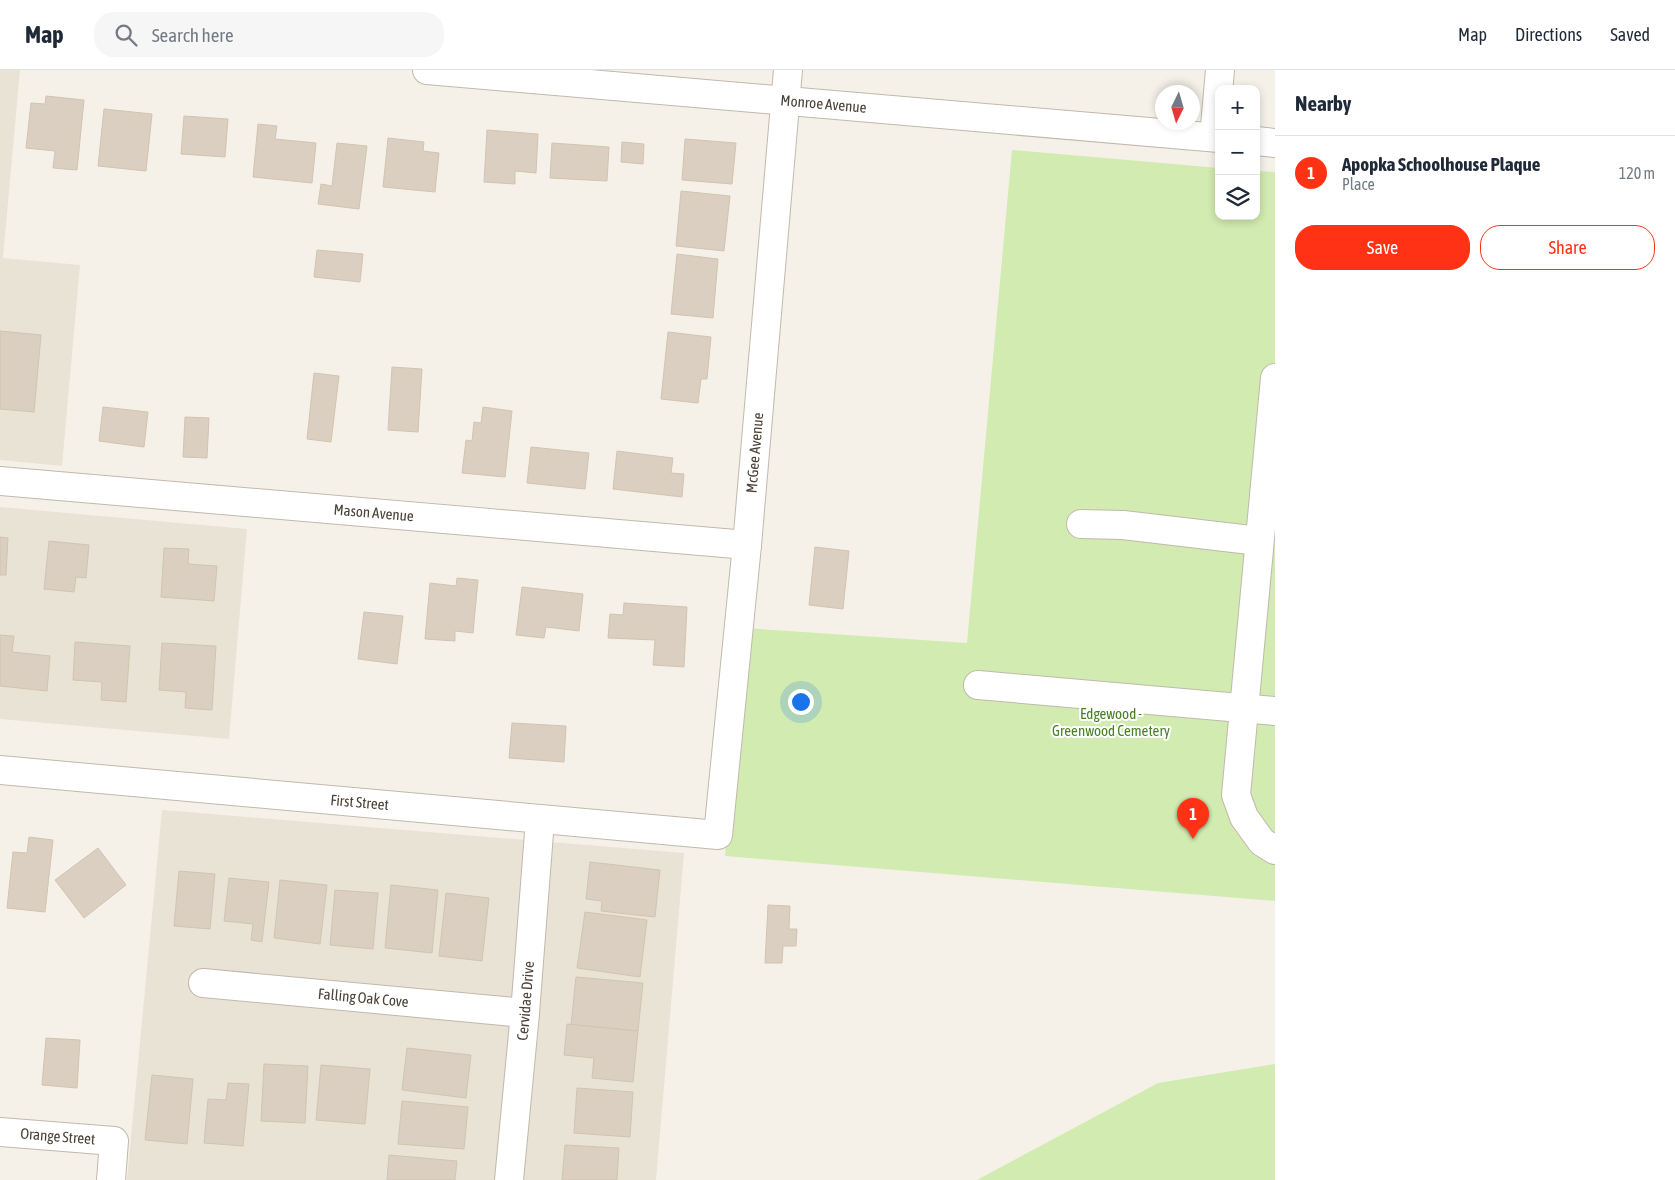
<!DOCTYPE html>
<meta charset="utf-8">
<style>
body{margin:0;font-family:"Asap Condensed",sans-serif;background:#f6f6f7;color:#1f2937}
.controls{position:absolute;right:15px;top:15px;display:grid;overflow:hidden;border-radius:10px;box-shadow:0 2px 8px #0003}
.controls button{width:45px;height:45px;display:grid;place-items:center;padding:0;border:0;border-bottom:1px solid #e0e1e3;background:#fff;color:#1f2937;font:25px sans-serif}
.compass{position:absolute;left:1155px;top:15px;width:45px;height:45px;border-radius:50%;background:#fff;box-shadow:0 2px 8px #0003;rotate:185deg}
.you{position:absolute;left:800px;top:631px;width:18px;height:18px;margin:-12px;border:4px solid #fff;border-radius:50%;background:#1a73e8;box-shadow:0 0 0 8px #1a73e833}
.badge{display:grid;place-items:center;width:32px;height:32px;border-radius:50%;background:#ff3216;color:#fff;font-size:16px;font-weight:700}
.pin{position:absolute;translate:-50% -41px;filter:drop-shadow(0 1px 2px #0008)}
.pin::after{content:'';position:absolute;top:26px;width:18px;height:15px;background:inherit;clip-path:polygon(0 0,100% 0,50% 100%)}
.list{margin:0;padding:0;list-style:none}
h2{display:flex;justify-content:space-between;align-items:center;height:65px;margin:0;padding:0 20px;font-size:21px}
h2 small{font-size:16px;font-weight:400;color:#747a83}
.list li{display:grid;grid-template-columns:32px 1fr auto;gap:15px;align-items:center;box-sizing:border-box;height:75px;padding:0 20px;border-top:1px solid #e0e1e3}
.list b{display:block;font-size:19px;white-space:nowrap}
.list p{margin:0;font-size:16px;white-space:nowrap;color:#747a83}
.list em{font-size:16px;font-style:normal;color:#747a83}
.actions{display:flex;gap:10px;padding:15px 20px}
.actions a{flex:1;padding:11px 0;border:1px solid #ff3216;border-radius:20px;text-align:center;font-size:18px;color:#ff3216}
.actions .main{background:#ff3216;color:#fff}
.icon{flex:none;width:28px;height:28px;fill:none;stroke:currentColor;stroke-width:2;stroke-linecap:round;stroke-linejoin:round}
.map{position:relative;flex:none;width:1275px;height:1110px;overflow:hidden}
header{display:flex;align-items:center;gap:30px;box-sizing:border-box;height:70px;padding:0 25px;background:#fff;border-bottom:1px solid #e0e1e3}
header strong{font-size:24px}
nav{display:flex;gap:28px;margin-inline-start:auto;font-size:18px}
.search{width:350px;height:45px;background:#f6f6f7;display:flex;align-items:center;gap:12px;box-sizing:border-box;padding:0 18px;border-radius:20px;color:#747a83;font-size:19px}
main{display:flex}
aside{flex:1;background:#fff}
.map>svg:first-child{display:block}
.residential{fill:#e9e3d6}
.green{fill:#d2ebb0}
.building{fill:#dacfc0;stroke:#d3c4b0}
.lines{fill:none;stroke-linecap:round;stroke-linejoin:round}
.minor-casing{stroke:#c1b9ab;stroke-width:30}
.minor{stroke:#fff;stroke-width:28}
.labels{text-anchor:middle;stroke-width:4;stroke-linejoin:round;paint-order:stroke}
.street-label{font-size:15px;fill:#494137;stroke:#fff}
.park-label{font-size:15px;fill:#4a7f26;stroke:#fff}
</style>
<header>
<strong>Map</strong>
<div class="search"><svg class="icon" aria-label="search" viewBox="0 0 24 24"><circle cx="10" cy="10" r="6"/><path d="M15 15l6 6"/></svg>Search here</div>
<nav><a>Map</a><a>Directions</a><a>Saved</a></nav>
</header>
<main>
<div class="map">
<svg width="1275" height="1110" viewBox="0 0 1275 1110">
<rect width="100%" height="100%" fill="#f5f1e9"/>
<!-- residential -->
<g class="residential">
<polygon points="0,0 20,0 3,188 80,195 62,396 0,390"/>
<polygon points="0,437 247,459 229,669 0,649"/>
<polygon points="162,740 684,783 656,1110 127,1110"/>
</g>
<!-- green -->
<g class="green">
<polygon points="1012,80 1219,98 1219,146 1256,146 1256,101 1275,102 1275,831 725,786 745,558 967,573"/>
<polygon points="1275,994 1275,1110 977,1110 1158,1013"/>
</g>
<!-- building -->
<g class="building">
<polygon points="46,26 84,30 77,100 53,98 55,81 26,78 31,33 45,34"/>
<polygon points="104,39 152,44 146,101 98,96"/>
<polygon points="184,46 228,49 225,87 181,84"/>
<polygon points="258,54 277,56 275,69 316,73 312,113 253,107"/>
<polygon points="487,60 538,64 536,103 515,101 515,114 484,112"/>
<polygon points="388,68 424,72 423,81 439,83 435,122 383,117"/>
<polygon points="685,69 736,73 732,114 682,110"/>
<polygon points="622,72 644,74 643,94 621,92"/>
<polygon points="337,73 367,76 359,139 318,134 321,114 332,116"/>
<polygon points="552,73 609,77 607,111 550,108"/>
<polygon points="681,121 730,126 724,181 676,176"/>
<polygon points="317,180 363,184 360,212 314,207"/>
<polygon points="677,184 718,189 713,248 671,244"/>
<polygon points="0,261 41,265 34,342 0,339"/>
<polygon points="668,262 711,267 707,309 701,309 698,333 661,329"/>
<polygon points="392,297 422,299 418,362 388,360"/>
<polygon points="314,303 339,306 331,372 307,369"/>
<polygon points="103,337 148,342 144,377 99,371"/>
<polygon points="483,337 512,341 505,407 462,403 466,370 472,371 474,352 481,353"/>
<polygon points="185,347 209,348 207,388 183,387"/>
<polygon points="531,377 589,383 585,419 527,413"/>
<polygon points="617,381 673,388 671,403 684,404 682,427 613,419"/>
<polygon points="0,467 8,468 6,505 0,505"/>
<polygon points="49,471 89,475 86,508 76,507 74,522 44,519"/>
<polygon points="815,477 849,481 843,539 809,535"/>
<polygon points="164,478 189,479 188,494 217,496 214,531 161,527"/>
<polygon points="457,508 478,510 473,563 455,561 455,571 425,569 430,513 456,516"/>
<polygon points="522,517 583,524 579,561 546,557 544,568 516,565"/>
<polygon points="624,533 687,537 684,597 653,595 655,570 608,568 610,544 623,545"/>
<polygon points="364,542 403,546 397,594 358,589"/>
<polygon points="0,565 14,566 12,582 50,586 47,621 0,616"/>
<polygon points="75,572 130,576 126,632 101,630 102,612 73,610"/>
<polygon points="162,573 216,576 212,640 185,638 186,622 159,620"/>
<polygon points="512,653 566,656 564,692 509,688"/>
<polygon points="29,767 53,770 45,842 7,838 13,782 27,783"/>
<polygon points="98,778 126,815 84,848 55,810"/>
<polygon points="590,792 660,800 655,847 601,841 602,831 586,829"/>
<polygon points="179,801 215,804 210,859 174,856"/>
<polygon points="229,808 269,812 262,872 251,870 253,854 224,851"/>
<polygon points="280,810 327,815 320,874 274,868"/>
<polygon points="391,815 438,820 432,883 385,878"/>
<polygon points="335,820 378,823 373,879 330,875"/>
<polygon points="446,823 489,828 482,891 439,886"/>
<polygon points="768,835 790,836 789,859 797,859 796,876 783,876 782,893 765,893"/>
<polygon points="585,842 647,850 640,907 577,898"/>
<polygon points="576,907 643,913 638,961 571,955"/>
<polygon points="567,954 638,961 633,1012 592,1008 594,988 564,985"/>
<polygon points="46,968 80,970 77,1018 42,1015"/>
<polygon points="407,978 471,985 466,1028 402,1020"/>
<polygon points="264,994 308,996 305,1053 261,1051"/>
<polygon points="321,995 370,999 365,1054 316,1050"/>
<polygon points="152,1005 193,1009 187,1074 145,1070"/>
<polygon points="228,1013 249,1014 243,1076 204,1073 208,1029 226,1030"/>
<polygon points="577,1018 633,1022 630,1067 574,1063"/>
<polygon points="402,1031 468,1037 464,1079 398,1074"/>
<polygon points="565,1075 619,1078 617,1110 562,1110"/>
<polygon points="389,1085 457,1091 455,1110 387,1110"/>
</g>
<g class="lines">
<!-- minor casing -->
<g class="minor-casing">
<g id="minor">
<path id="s1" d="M 427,0 L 1219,68"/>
<polyline points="1214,67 1220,0"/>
<polyline points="1256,71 1275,73"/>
<polyline points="1275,308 1236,725 1244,747 1262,772 1275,780"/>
<path id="s2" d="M 0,411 L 747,475"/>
<polyline points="1081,454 1123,455 1259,471"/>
<polyline points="978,615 1275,641"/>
<path id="s3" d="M 0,700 L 718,765 L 747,475 L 788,0"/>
<path id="s4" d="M 203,913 L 525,943"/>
<path id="s5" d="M 0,1062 L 114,1071 L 111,1110"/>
<path id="s6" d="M 509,1110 L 525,943 L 540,750"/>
</g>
</g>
<!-- minor -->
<use href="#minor" class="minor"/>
</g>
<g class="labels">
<!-- street labels -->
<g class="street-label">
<text dy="5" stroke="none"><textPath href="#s1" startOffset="398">Monroe Avenue</textPath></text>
<text dy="5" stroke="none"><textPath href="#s3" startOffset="1105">McGee Avenue</textPath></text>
<text dy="5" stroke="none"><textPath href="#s2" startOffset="375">Mason Avenue</textPath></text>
<text dy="5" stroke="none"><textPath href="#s3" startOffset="361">First Street</textPath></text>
<text dy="5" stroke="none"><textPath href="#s4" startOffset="161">Falling Oak Cove</textPath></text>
<text dy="5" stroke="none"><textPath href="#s6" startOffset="180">Cervidae Drive</textPath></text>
<text dy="5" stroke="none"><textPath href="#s5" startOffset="58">Orange Street</textPath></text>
</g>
<!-- park labels -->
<g class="park-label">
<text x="1111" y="649">Edgewood -<tspan x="1111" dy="17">Greenwood Cemetery</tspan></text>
</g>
</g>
</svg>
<div class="controls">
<button>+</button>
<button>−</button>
<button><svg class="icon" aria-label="layers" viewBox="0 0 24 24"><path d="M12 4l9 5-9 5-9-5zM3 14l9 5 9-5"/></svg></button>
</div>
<svg class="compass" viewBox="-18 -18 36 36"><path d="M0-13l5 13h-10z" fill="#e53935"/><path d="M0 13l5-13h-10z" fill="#747a83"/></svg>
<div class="you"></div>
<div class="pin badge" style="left:1193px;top:769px">1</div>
</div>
<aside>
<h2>Nearby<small></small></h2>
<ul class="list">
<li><span class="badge">1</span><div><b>Apopka Schoolhouse Plaque</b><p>Place</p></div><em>120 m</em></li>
</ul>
<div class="actions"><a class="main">Save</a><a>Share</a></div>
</aside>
</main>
